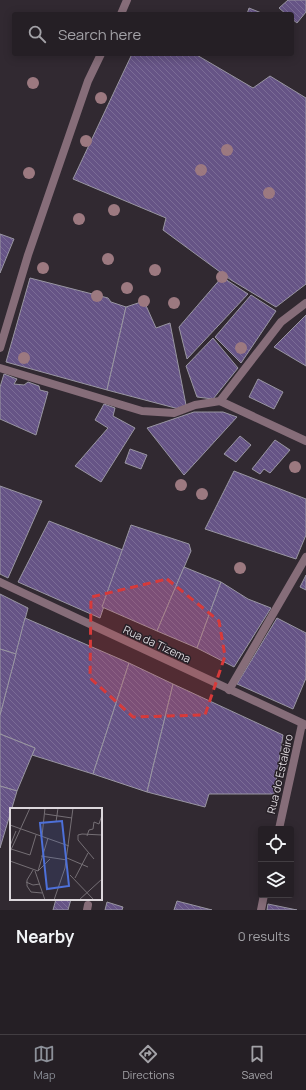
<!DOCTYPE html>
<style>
body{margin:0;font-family:Manrope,sans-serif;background:#312c32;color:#f1f3f6}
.controls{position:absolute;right:12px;bottom:12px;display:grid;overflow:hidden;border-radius:4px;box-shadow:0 2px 10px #0003}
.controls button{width:36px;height:36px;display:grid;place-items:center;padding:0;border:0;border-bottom:1px solid #423d42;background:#251f25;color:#f1f3f6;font:20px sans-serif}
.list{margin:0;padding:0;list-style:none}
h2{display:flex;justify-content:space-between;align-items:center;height:52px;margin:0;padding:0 16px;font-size:17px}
h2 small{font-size:13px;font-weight:400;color:#a3a2a7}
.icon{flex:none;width:22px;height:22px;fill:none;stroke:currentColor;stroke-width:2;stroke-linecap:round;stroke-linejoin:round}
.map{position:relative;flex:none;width:306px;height:910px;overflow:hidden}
.search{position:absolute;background:#251f25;box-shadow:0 2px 10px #0003;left:12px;right:12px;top:12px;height:44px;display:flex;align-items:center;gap:10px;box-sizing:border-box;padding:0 14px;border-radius:4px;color:#a3a2a7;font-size:15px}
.sheet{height:124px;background:#251f25}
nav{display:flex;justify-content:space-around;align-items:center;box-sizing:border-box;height:56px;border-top:1px solid #423d42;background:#251f25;font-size:11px;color:#a3a2a7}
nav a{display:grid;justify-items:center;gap:2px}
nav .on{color:#8c9099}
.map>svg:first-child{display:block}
.building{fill:url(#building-back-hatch);stroke:#9996a2}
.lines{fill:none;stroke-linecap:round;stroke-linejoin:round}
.street{stroke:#866d79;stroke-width:8}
.tree{fill:#9c7980}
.marked{fill:#d73a3a;fill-opacity:0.2;stroke:#d73a3a;stroke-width:3;stroke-dasharray:8 5;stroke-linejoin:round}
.labels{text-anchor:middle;stroke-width:3;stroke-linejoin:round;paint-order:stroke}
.street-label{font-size:11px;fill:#dcd7dc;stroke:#272027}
.inset-road{fill:none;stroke:#756f75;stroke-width:1}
.view{fill:#4d70d9;fill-opacity:0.15;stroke:#4d70d9;stroke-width:2}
.inset-edge{fill:none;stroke:#dcd7dc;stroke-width:2}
</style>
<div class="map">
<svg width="306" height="910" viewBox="0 0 306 910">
<defs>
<pattern id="building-back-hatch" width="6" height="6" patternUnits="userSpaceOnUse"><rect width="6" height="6" fill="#665486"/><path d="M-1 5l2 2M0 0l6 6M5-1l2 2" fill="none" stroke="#7b6c96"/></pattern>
</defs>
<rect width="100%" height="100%" fill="#312931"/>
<!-- building -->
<g class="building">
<polygon points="288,0 306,0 306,12 297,23 292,19 292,14 286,14 279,8"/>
<polygon points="249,8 264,14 247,14"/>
<polygon points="132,54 195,54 253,88 270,76 306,98 306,284 276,307 231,280 163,230 166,218 73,179"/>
<polygon points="0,234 14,239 0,273"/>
<polygon points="222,277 248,294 187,359 179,327"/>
<polygon points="30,278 108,298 111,302 126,307 107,390 6,362"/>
<polygon points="251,295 276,311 241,363 215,337"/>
<polygon points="144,301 156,328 170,323 186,405 179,409 107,390 126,307"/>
<polygon points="306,315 306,366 274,347"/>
<polygon points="213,338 238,368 213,399 197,397 186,366"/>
<polygon points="4,374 17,379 14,384 24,385 28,382 39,386 40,390 48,392 36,435 0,419 0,387"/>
<polygon points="258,379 283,392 274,409 249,397"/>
<polygon points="104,404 115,408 113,416 135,428 101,482 75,466 108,428 95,420"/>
<polygon points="194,412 223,412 237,417 184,475 147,428"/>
<polygon points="240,436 251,445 236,462 224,454"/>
<polygon points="275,440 290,450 270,473 264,469 260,474 252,469"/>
<polygon points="130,449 147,455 141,469 125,463"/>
<polygon points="234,471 306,499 306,535 296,559 205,529"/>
<polygon points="0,486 42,501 8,578 0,574"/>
<polygon points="49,521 123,550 100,618 18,582"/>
<polygon points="131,525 189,544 191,551 157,631 102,607"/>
<polygon points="184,567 221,582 197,648 157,631"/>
<polygon points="306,575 306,590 300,587"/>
<polygon points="221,582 248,599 271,608 234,667 197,648"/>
<polygon points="0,594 28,608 16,654 0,649"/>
<polygon points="25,618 129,663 93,774 32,755 35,748 0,734 0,715"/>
<polygon points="277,618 306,633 306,678 293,709 237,684"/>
<polygon points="0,649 16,654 0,715"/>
<polygon points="129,663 173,684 147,792 93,774"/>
<polygon points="173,684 283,735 274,794 209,794 205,807 147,792"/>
<polygon points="0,734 35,748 17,791 0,786"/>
<polygon points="0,786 17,791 0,848"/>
<polygon points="56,899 71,899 68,910 53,910"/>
<polygon points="177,901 212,910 174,910"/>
<polygon points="107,902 123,907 122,910 105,910"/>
<polygon points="268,904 297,910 267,910"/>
</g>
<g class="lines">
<!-- street -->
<g class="street">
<polyline points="121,14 127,0"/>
<polyline points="0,348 28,255 88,81 101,54"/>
<polyline points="0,368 142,411 174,413 195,405 220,401 306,441"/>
<polyline points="220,401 281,322 306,303"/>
<polyline points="0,582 306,725"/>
<polyline points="229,690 306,557"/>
<polyline points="279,829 302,724"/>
<polyline points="87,910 88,905"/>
<polyline points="261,910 264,895"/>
</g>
</g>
<!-- trees -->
<g class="tree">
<circle cx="33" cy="83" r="6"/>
<circle cx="101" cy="98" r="6"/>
<circle cx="86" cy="141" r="6"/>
<circle cx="227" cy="150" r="6"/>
<circle cx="201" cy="170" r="6"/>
<circle cx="29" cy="173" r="6"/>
<circle cx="269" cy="193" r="6"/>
<circle cx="114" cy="210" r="6"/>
<circle cx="79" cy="219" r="6"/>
<circle cx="108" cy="259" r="6"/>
<circle cx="43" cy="268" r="6"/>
<circle cx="155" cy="270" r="6"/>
<circle cx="222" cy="277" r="6"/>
<circle cx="127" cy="288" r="6"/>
<circle cx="97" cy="296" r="6"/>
<circle cx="144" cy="301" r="6"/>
<circle cx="174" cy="303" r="6"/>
<circle cx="241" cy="348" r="6"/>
<circle cx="24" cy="358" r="6"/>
<circle cx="295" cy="467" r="6"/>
<circle cx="181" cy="485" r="6"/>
<circle cx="202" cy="494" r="6"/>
<circle cx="240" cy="568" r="6"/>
</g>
<!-- marked area -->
<path class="marked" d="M 167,579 L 219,621 L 225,656 L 205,715 L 133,717 L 90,678 L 91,597 Z"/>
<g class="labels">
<!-- street labels -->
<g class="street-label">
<text transform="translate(157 644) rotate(25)" y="4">Rua da Tizema</text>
<text transform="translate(280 774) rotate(-77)" y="4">Rua do Estaleiro</text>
</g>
</g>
<!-- overview -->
<g transform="translate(10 808)">
<rect width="92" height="92" fill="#312931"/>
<path class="inset-road" d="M 35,6 L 62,10M 46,14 L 48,0M 0,17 L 59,38M 32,28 L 35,0M 77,28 L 79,22 L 83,21 L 84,14 L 89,16 L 92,7M 68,32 L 68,27 L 72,26 L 92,27M 68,32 L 84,51M 0,38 L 6,23M 1,41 L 20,47 L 26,27M 0,44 L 20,0M 31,48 L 57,52M 57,50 L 78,59M 0,53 L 28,63 L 40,51M 23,62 L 17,72 L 17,78 L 21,84 L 32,85M 25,63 L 35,92M 28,63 L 38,30M 60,67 L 84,92M 65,70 L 78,45M 16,74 L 23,77 L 30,76M 44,92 L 55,60 L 63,0M 69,92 L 92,71"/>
<path class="view" d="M 52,13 L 59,78 L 37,81 L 30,15 Z"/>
<rect width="92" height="92" class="inset-edge"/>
</g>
</svg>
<div class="controls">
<button><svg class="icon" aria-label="locate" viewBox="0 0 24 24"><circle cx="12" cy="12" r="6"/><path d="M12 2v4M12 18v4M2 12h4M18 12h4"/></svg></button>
<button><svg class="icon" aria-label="layers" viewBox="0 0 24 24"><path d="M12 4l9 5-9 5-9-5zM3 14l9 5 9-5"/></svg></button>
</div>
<div class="search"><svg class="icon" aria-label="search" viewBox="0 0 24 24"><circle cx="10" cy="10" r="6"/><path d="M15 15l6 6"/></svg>Search here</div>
</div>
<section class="sheet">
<h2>Nearby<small>0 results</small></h2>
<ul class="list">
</ul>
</section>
<nav>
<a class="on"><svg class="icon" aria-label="map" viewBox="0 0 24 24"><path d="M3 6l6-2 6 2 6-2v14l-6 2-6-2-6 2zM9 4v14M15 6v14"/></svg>Map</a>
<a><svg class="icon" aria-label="directions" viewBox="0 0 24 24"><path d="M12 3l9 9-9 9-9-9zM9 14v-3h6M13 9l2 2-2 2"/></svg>Directions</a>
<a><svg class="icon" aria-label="saved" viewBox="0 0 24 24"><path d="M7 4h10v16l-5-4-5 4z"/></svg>Saved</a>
</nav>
